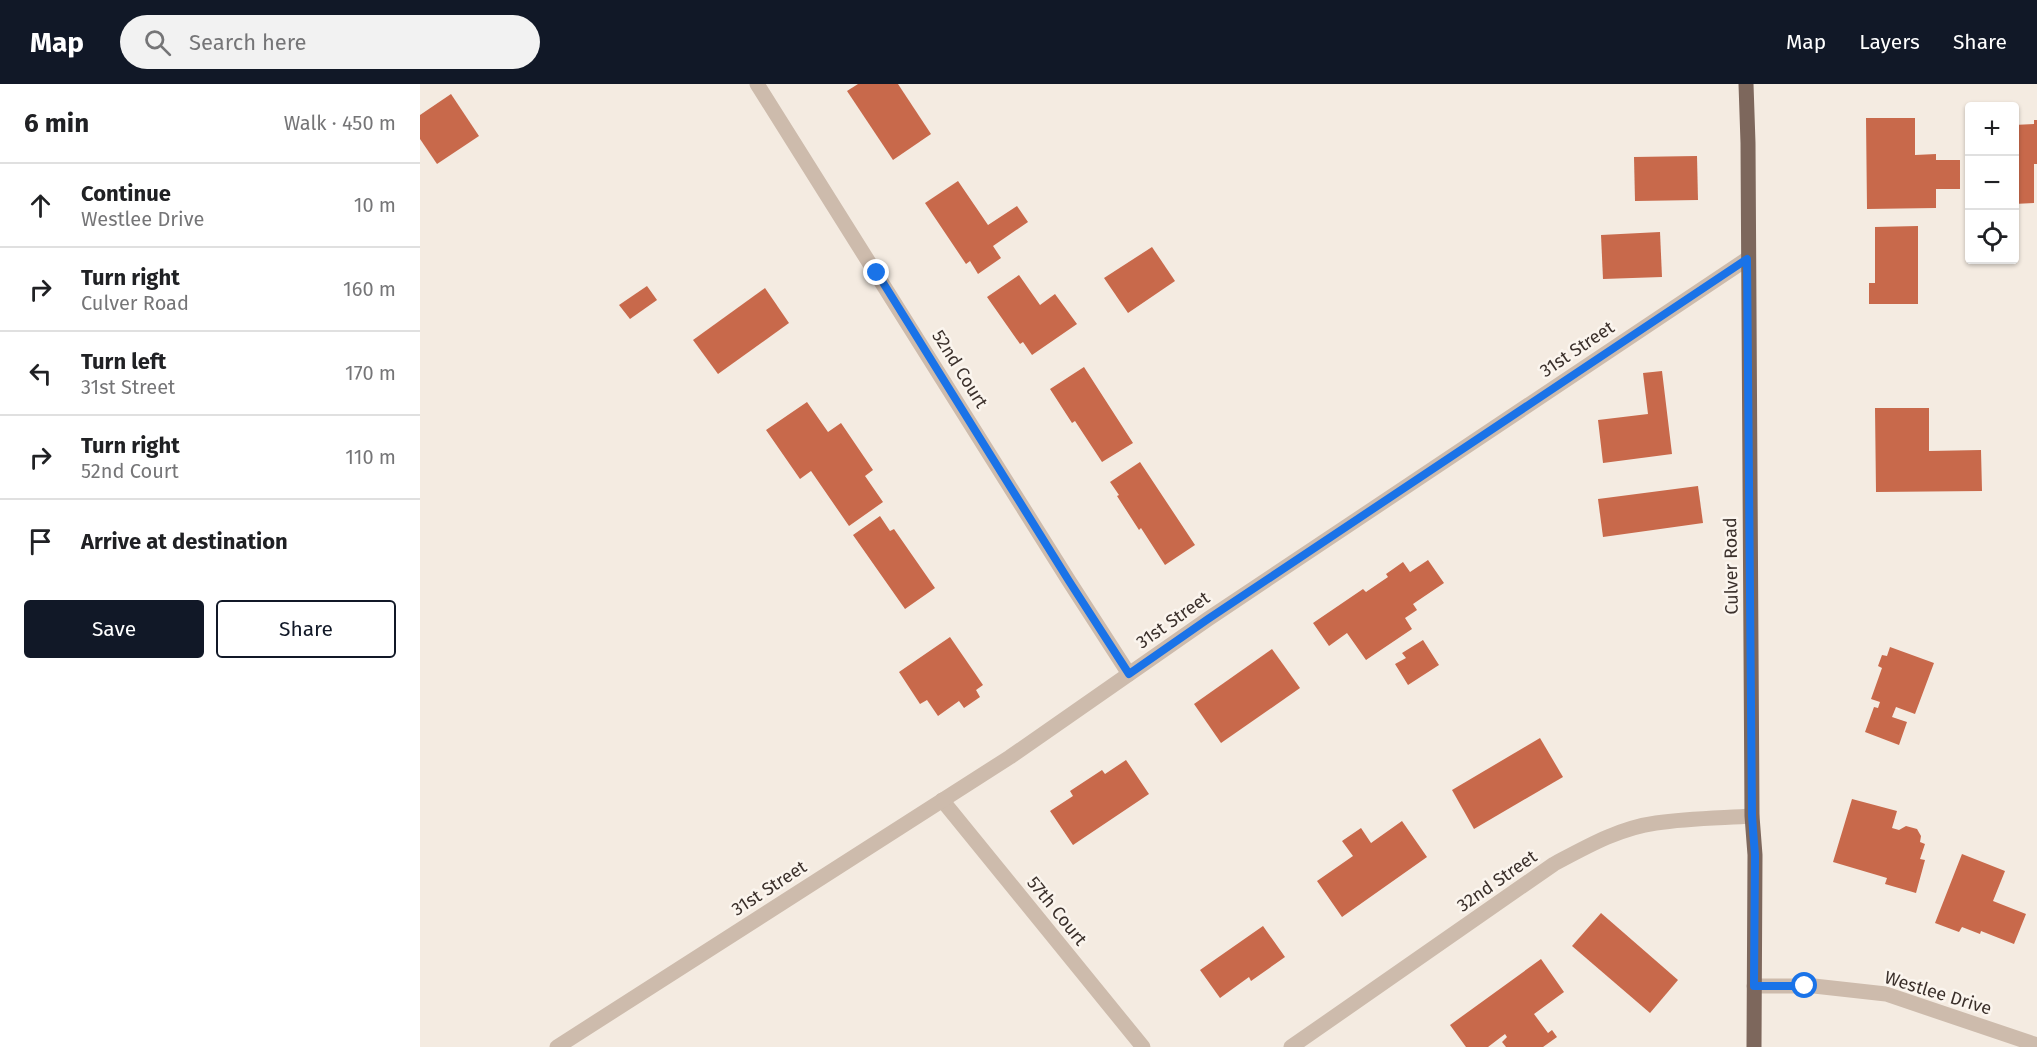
<!DOCTYPE html>
<meta charset="utf-8">
<style>
body{margin:0;font-family:"Fira Sans",sans-serif;background:#f2f2f2;color:#202124}
.controls{position:absolute;right:18px;top:18px;display:grid;overflow:hidden;border-radius:6px;box-shadow:0 2px 4px #0004}
.controls button{width:54px;height:54px;display:grid;place-items:center;padding:0;border:0;border-bottom:2px solid #e0e0e0;background:#fff;color:#202124;font:30px sans-serif}
.stop{position:absolute;width:18px;height:18px;margin:-14px;border:4px solid #1a73e8;border-radius:50%;background:#fff}
.stop.end{background:#1a73e8;border-color:#fff;box-shadow:0 2px 6px #0008}
.list{margin:0;padding:0;list-style:none}
h2{display:flex;justify-content:space-between;align-items:center;height:78px;margin:0;padding:0 24px;font-size:26px}
h2 small{font-size:20px;font-weight:400;color:#757577}
.list li{display:grid;grid-template-columns:39px 1fr auto;gap:18px;align-items:center;box-sizing:border-box;height:84px;padding:0 24px;border-top:2px solid #e0e0e0}
.list b{display:block;font-size:22px;white-space:nowrap}
.list p{margin:0;font-size:20px;white-space:nowrap;color:#757577}
.list em{font-size:20px;font-style:normal;color:#757577}
.actions{display:flex;gap:12px;padding:18px 24px}
.actions a{flex:1;padding:14px 0;border:2px solid #111827;border-radius:6px;text-align:center;font-size:21px;color:#111827}
.actions .main{background:#111827;color:#fff}
.icon{flex:none;width:33px;height:33px;fill:none;stroke:currentColor;stroke-width:2;stroke-linecap:round;stroke-linejoin:round}
.map{position:relative;flex:none;width:1617px;height:963px;overflow:hidden}
header{display:flex;align-items:center;gap:36px;box-sizing:border-box;height:84px;padding:0 30px;background:#111827;color:#fff}
header strong{font-size:28px}
nav{display:flex;gap:33px;margin-inline-start:auto;font-size:21px}
.search{width:420px;height:54px;background:#f2f2f2;display:flex;align-items:center;gap:15px;box-sizing:border-box;padding:0 21px;border-radius:33px;color:#757577;font-size:22px}
main{display:flex}
aside{flex:1;background:#fff}
.map>svg:first-child{display:block}
.building{fill:#c8694b}
.lines{fill:none;stroke-linecap:round;stroke-linejoin:round}
.minor{stroke:#cdbbac;stroke-width:15}
.major{stroke:#7d675c;stroke-width:15}
.route{stroke:#1a73e8;stroke-width:8}
.labels{text-anchor:middle;stroke-width:5;stroke-linejoin:round;paint-order:stroke}
.street-label{font-size:18px;fill:#3b302b;stroke:#fbf5ee}
</style>
<header>
<strong>Map</strong>
<div class="search"><svg class="icon" aria-label="search" viewBox="0 0 24 24"><circle cx="10" cy="10" r="6"/><path d="M15 15l6 6"/></svg>Search here</div>
<nav><a>Map</a><a>Layers</a><a>Share</a></nav>
</header>
<main>
<aside>
<h2>6 min<small>Walk · 450 m</small></h2>
<ul class="list">
<li><svg class="icon" aria-label="ahead" viewBox="0 0 24 24"><path d="M12 20V5M6 11l6-6 6 6"/></svg><div><b>Continue</b><p>Westlee Drive</p></div><em>10 m</em></li>
<li><svg class="icon" aria-label="right" viewBox="0 0 24 24"><path d="M7 20v-9h11M14 6l5 5-5 5"/></svg><div><b>Turn right</b><p>Culver Road</p></div><em>160 m</em></li>
<li><svg class="icon" aria-label="left" viewBox="0 0 24 24"><path d="M17 20v-9H6M10 6l-5 5 5 5"/></svg><div><b>Turn left</b><p>31st Street</p></div><em>170 m</em></li>
<li><svg class="icon" aria-label="right" viewBox="0 0 24 24"><path d="M7 20v-9h11M14 6l5 5-5 5"/></svg><div><b>Turn right</b><p>52nd Court</p></div><em>110 m</em></li>
<li><svg class="icon" aria-label="arrive" viewBox="0 0 24 24"><path d="M6 21V4h12l-3 4 3 4H6"/></svg><div><b>Arrive at destination</b></div></li>
</ul>
<div class="actions"><a class="main">Save</a><a>Share</a></div>
</aside>
<div class="map">
<svg width="1617" height="963" viewBox="0 0 1617 963">
<rect width="100%" height="100%" fill="#f4ebe1"/>
<!-- building -->
<g class="building">
<polygon points="438,0 478,0 511,50 473,76 427,7"/>
<polygon points="31,10 59,52 17,80 0,55 0,31"/>
<polygon points="1446,34 1495,34 1495,71 1516,70 1516,76 1540,76 1540,105 1516,105 1516,124 1447,125"/>
<polygon points="1614,36 1617,36 1617,80 1614,80 1614,119 1594,120 1594,41 1614,40"/>
<polygon points="1277,72 1278,116 1215,117 1214,73"/>
<polygon points="538,97 568,141 597,122 608,138 573,162 581,174 558,190 550,177 546,180 505,119"/>
<polygon points="1498,142 1498,220 1449,220 1449,199 1455,199 1455,143"/>
<polygon points="1240,148 1242,193 1183,195 1181,151"/>
<polygon points="732,163 755,197 708,229 684,194"/>
<polygon points="599,191 620,221 635,210 657,240 612,271 603,258 600,260 567,213"/>
<polygon points="227,202 237,216 210,235 199,221"/>
<polygon points="345,204 369,239 298,290 273,256"/>
<polygon points="664,283 713,359 682,378 655,337 652,339 630,305"/>
<polygon points="1242,287 1252,370 1183,379 1178,336 1228,330 1223,289"/>
<polygon points="387,318 408,348 421,339 453,386 445,392 463,418 429,442 391,387 380,395 346,346"/>
<polygon points="1455,324 1509,324 1509,367 1561,366 1562,407 1456,408"/>
<polygon points="720,378 775,461 745,481 721,444 719,446 697,412 699,411 690,398"/>
<polygon points="1278,402 1283,439 1183,453 1178,415"/>
<polygon points="460,432 470,447 474,445 515,504 485,525 433,451"/>
<polygon points="1008,476 1024,499 993,520 997,526 985,534 992,545 946,576 927,549 909,562 893,539 943,505 946,508 968,493 966,490 983,478 990,488"/>
<polygon points="530,553 563,601 556,606 560,613 544,624 539,617 518,632 507,616 500,620 479,588"/>
<polygon points="1003,556 1019,581 988,601 975,580 986,574 982,569"/>
<polygon points="1470,563 1514,579 1495,630 1476,623 1472,633 1487,638 1479,661 1445,648 1454,623 1458,624 1460,618 1451,615 1462,584 1458,582 1462,571 1467,572"/>
<polygon points="852,565 880,604 801,659 774,620"/>
<polygon points="1120,654 1143,693 1054,745 1032,706"/>
<polygon points="706,676 729,710 653,761 630,727 653,712 650,707 682,686 685,690"/>
<polygon points="1432,715 1477,727 1472,744 1479,746 1486,742 1497,745 1501,752 1500,758 1505,760 1500,775 1505,776 1496,809 1465,800 1467,794 1413,778"/>
<polygon points="982,737 1007,773 922,833 897,797 933,772 922,757 941,744 951,759"/>
<polygon points="1542,770 1585,787 1573,817 1606,830 1594,860 1561,847 1560,850 1542,843 1539,848 1515,839"/>
<polygon points="1181,829 1258,896 1230,929 1152,862"/>
<polygon points="843,842 865,873 831,897 829,893 800,914 780,886"/>
<polygon points="1121,875 1144,908 1114,930 1128,949 1132,946 1137,953 1123,963 1086,963 1082,958 1087,953 1085,950 1068,963 1046,963 1030,941"/>
</g>
<g class="lines">
<!-- minor -->
<g class="minor">
<polyline points="337,0 649,497 709,590"/>
<polyline points="522,716 723,963"/>
<polyline points="1334,902 1394,902 1466,910 1617,961"/>
<polyline points="137,963 590,673 788,535 1327,175"/>
<path d="M 871,963 L 1134,780 C 1166,763 1199,744 1236,739 C 1268,734 1300,734 1332,732"/>
</g>
<!-- major -->
<polyline class="major" points="1326,0 1328,59 1332,732 1335,771 1334,963"/>
</g>
<g class="lines">
<!-- route -->
<polyline class="route" points="457,189 649,497 709,590 788,535 1327,175 1332,732 1335,771 1334,902 1385,902"/>
</g>
<g class="labels">
<!-- street labels -->
<g class="street-label">
<text transform="translate(1157 265) rotate(-34)" y="6">31st Street</text>
<text transform="translate(540 285) rotate(58)" y="6">52nd Court</text>
<text transform="translate(1311 482) rotate(-91)" y="6">Culver Road</text>
<text transform="translate(753 536) rotate(-35)" y="6">31st Street</text>
<text transform="translate(1077 797) rotate(-35)" y="6">32nd Street</text>
<text transform="translate(349 804) rotate(-33)" y="6">31st Street</text>
<text transform="translate(637 827) rotate(51)" y="6">57th Court</text>
<text transform="translate(1518 909) rotate(17)" y="6">Westlee Drive</text>
</g>
</g>
</svg>
<div class="controls">
<button>+</button>
<button>−</button>
<button><svg class="icon" aria-label="locate" viewBox="0 0 24 24"><circle cx="12" cy="12" r="6"/><path d="M12 2v4M12 18v4M2 12h4M18 12h4"/></svg></button>
</div>
<div class="stop" style="left:1385px;top:902px"></div>
<div class="stop end" style="left:457px;top:189px"></div>
</div>
</main>
